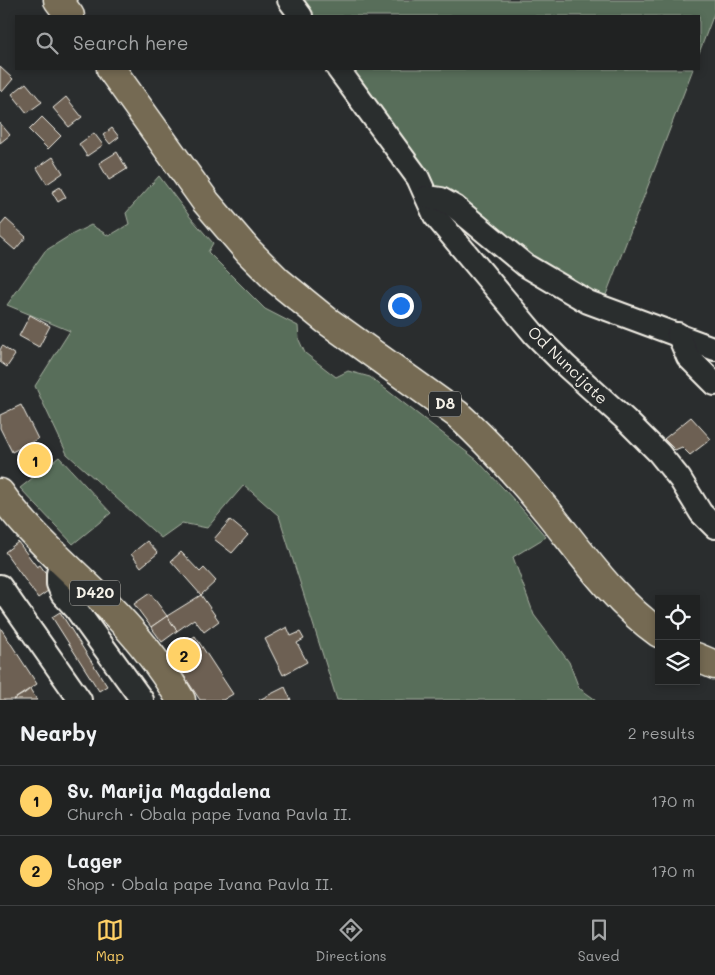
<!DOCTYPE html>
<meta charset="utf-8">
<style>
body{margin:0;font-family:Mali,sans-serif;background:#282a2a;color:#f1f3f6}
.controls{position:absolute;right:15px;bottom:15px;display:grid;overflow:hidden;border-radius:0px;box-shadow:0 2px 8px #0003}
.controls button{width:45px;height:45px;display:grid;place-items:center;padding:0;border:0;border-bottom:1px solid #3d3f40;background:#202222;color:#f1f3f6;font:25px sans-serif}
.you{position:absolute;left:400px;top:305px;width:18px;height:18px;margin:-12px;border:4px solid #fff;border-radius:50%;background:#1a73e8;box-shadow:0 0 0 8px #1a73e833}
.badge{display:grid;place-items:center;width:32px;height:32px;border-radius:50%;background:#ffd166;color:#111;font-size:16px;font-weight:700}
.pin{position:absolute;translate:-50% -50%;border:2px solid #fff;box-shadow:0 1px 5px #0006}
.list{margin:0;padding:0;list-style:none}
h2{display:flex;justify-content:space-between;align-items:center;height:65px;margin:0;padding:0 20px;font-size:21px}
h2 small{font-size:16px;font-weight:400;color:#a2a4a5}
.list li{display:grid;grid-template-columns:32px 1fr auto;gap:15px;align-items:center;box-sizing:border-box;height:70px;padding:0 20px;border-top:1px solid #3d3f40}
.list b{display:block;font-size:19px;white-space:nowrap}
.list p{margin:0;font-size:16px;white-space:nowrap;color:#a2a4a5}
.list em{font-size:16px;font-style:normal;color:#a2a4a5}
.icon{flex:none;width:28px;height:28px;fill:none;stroke:currentColor;stroke-width:2;stroke-linecap:round;stroke-linejoin:round}
.map{position:relative;flex:none;width:715px;height:700px;overflow:hidden}
.search{position:absolute;background:#202222;box-shadow:0 2px 8px #0003;left:15px;right:15px;top:15px;height:55px;display:flex;align-items:center;gap:12px;box-sizing:border-box;padding:0 18px;border-radius:0px;color:#a2a4a5;font-size:19px}
.sheet{height:205px;background:#202222}
nav{display:flex;justify-content:space-around;align-items:center;box-sizing:border-box;height:70px;border-top:1px solid #3d3f40;background:#202222;font-size:14px;color:#a2a4a5}
nav a{display:grid;justify-items:center;gap:2px}
nav .on{color:#ffd166}
.map>svg:first-child{display:block}
.green{fill:#596e5a;stroke:#a6b0a1}
.building{fill:#6d6053;stroke:#f4f1e8}
.lines{fill:none;stroke-linecap:round;stroke-linejoin:round}
.minor-casing{stroke:#f4f1e8;stroke-width:26}
.major-casing{stroke:#f4f1e8;stroke-width:31}
.minor{stroke:#2a2d2e;stroke-width:22}
.major{stroke:#746b52;stroke-width:28}
.labels{text-anchor:middle;stroke-width:4.5;stroke-linejoin:round;paint-order:stroke}
.shield{fill:#2a2d2e;stroke:#b7b6b0;stroke-width:1}
.shield-label{font-size:15px;font-weight:bold;fill:#f4f1e8}
.street-label{font-size:16px;fill:#f4f1e8;stroke:#2a2d2e}
</style>
<div class="map">
<svg width="715" height="700" viewBox="0 0 715 700">
<rect width="100%" height="100%" fill="#2a2d2e"/>
<filter id="ink" filterUnits="userSpaceOnUse"><feTurbulence type="fractalNoise" baseFrequency=".02" numOctaves="2"/><feDisplacementMap in="SourceGraphic" scale="10" xChannelSelector="R" yChannelSelector="G"/><feConvolveMatrix kernelMatrix="1 2 1 2 8 2 1 2 1" color-interpolation-filters="sRGB"/></filter>
<g filter="url(#ink)">
<!-- green -->
<g class="green">
<polygon points="299,0 715,0 715,11 699,53 699,16 310,16"/>
<polygon points="348,69 693,69 604,300 559,278 436,191"/>
<polygon points="159,176 191,218 213,243 208,252 265,309 298,326 299,340 305,353 336,377 348,371 370,377 477,460 516,502 546,537 513,557 534,615 569,662 579,688 596,700 337,700 279,516 244,485 207,528 182,523 161,538 67,454 35,386 70,331 7,305 45,251 69,236 91,225 109,236 129,224 126,213"/>
<polygon points="59,457 111,513 73,544 20,488"/>
</g>
<!-- building -->
<g class="building">
<polygon points="0,67 13,79 2,92 0,90"/>
<polygon points="26,83 42,102 27,113 12,94"/>
<polygon points="66,97 82,117 69,127 53,108"/>
<polygon points="42,117 61,136 48,149 29,130"/>
<polygon points="0,123 10,135 0,143"/>
<polygon points="112,128 119,137 110,144 103,135"/>
<polygon points="94,133 103,145 87,156 79,144"/>
<polygon points="117,152 127,169 109,180 99,163"/>
<polygon points="53,157 63,173 47,184 37,168"/>
<polygon points="60,187 66,197 58,202 52,192"/>
<polygon points="6,219 26,237 15,250 0,237 0,226"/>
<polygon points="30,315 50,326 39,347 19,336"/>
<polygon points="2,346 15,355 7,367 0,362 0,350"/>
<polygon points="21,405 38,439 12,452 0,428 0,415"/>
<polygon points="691,417 711,439 690,455 682,447 675,450 664,439"/>
<polygon points="35,450 44,464 35,471 26,457"/>
<polygon points="230,520 248,535 232,553 214,539"/>
<polygon points="147,541 158,553 141,567 131,554"/>
<polygon points="18,542 37,567 40,565 55,586 38,598 5,552"/>
<polygon points="181,552 200,572 204,568 216,581 201,595 171,561"/>
<polygon points="150,593 167,616 151,627 134,604"/>
<polygon points="201,595 219,621 204,632 194,619 177,631 167,616"/>
<polygon points="60,612 107,686 99,691 52,617"/>
<polygon points="167,616 177,631 162,642 151,627"/>
<polygon points="0,627 37,684 13,700 0,700"/>
<polygon points="287,627 291,636 300,632 304,639 297,643 307,662 283,675 265,639"/>
<polygon points="195,636 233,694 223,700 200,700 169,653"/>
<polygon points="285,687 291,700 259,700"/>
<polygon points="30,689 37,700 13,700 25,693"/>
</g>
<g class="lines">
<!-- minor casing -->
<g class="minor-casing">
<g id="minor">
<polyline points="289,0 301,16"/>
<polyline points="338,69 418,178 435,216 534,334 566,366 626,420 659,453 680,479 701,513 715,527"/>
<polyline points="427,197 441,199 455,207 525,265 588,302 715,349"/>
<polyline points="678,334 688,357 715,384"/>
<polyline points="65,564 58,573 58,584 62,594 76,609 142,700"/>
<polyline points="0,586 80,700"/>
</g>
</g>
<!-- major casing -->
<g class="major-casing">
<g id="major">
<polyline points="58,0 70,16"/>
<path d="M 111,69 L 206,202 L 248,251 L 278,281 L 326,320 L 457,414 C 490,444 520,478 548,512 C 582,554 614,601 659,633"/>
<path d="M 0,493 C 29,534 68,566 103,601 C 132,630 160,664 181,700"/>
<polyline points="696,657 715,665"/>
</g>
</g>
<!-- minor -->
<use href="#minor" class="minor"/>
<!-- major -->
<use href="#major" class="major"/>
</g>
</g>
<g class="labels">
<!-- shield labels -->
<g class="shield">
<rect x="429" y="391.5" width="32" height="25" rx="4"/>
<rect x="70" y="580.5" width="50" height="25" rx="4"/>
</g>
<g class="shield-label">
<text x="445" y="409">D8</text>
<text x="95" y="598">D420</text>
</g>
<!-- street labels -->
<g class="street-label">
<text transform="translate(568 365) rotate(44)" y="6">Od Nuncijate</text>
</g>
</g>
</svg>
<div class="controls">
<button><svg class="icon" aria-label="locate" viewBox="0 0 24 24"><circle cx="12" cy="12" r="6"/><path d="M12 2v4M12 18v4M2 12h4M18 12h4"/></svg></button>
<button><svg class="icon" aria-label="layers" viewBox="0 0 24 24"><path d="M12 4l9 5-9 5-9-5zM3 14l9 5 9-5"/></svg></button>
</div>
<div class="you"></div>
<div class="pin badge" style="left:35px;top:460px">1</div>
<div class="pin badge" style="left:184px;top:655px">2</div>
<div class="search"><svg class="icon" aria-label="search" viewBox="0 0 24 24"><circle cx="10" cy="10" r="6"/><path d="M15 15l6 6"/></svg>Search here</div>
</div>
<section class="sheet">
<h2>Nearby<small>2 results</small></h2>
<ul class="list">
<li><span class="badge">1</span><div><b>Sv. Marija Magdalena</b><p>Church · Obala pape Ivana Pavla II.</p></div><em>170 m</em></li>
<li><span class="badge">2</span><div><b>Lager</b><p>Shop · Obala pape Ivana Pavla II.</p></div><em>170 m</em></li>
</ul>
</section>
<nav>
<a class="on"><svg class="icon" aria-label="map" viewBox="0 0 24 24"><path d="M3 6l6-2 6 2 6-2v14l-6 2-6-2-6 2zM9 4v14M15 6v14"/></svg>Map</a>
<a><svg class="icon" aria-label="directions" viewBox="0 0 24 24"><path d="M12 3l9 9-9 9-9-9zM9 14v-3h6M13 9l2 2-2 2"/></svg>Directions</a>
<a><svg class="icon" aria-label="saved" viewBox="0 0 24 24"><path d="M7 4h10v16l-5-4-5 4z"/></svg>Saved</a>
</nav>
